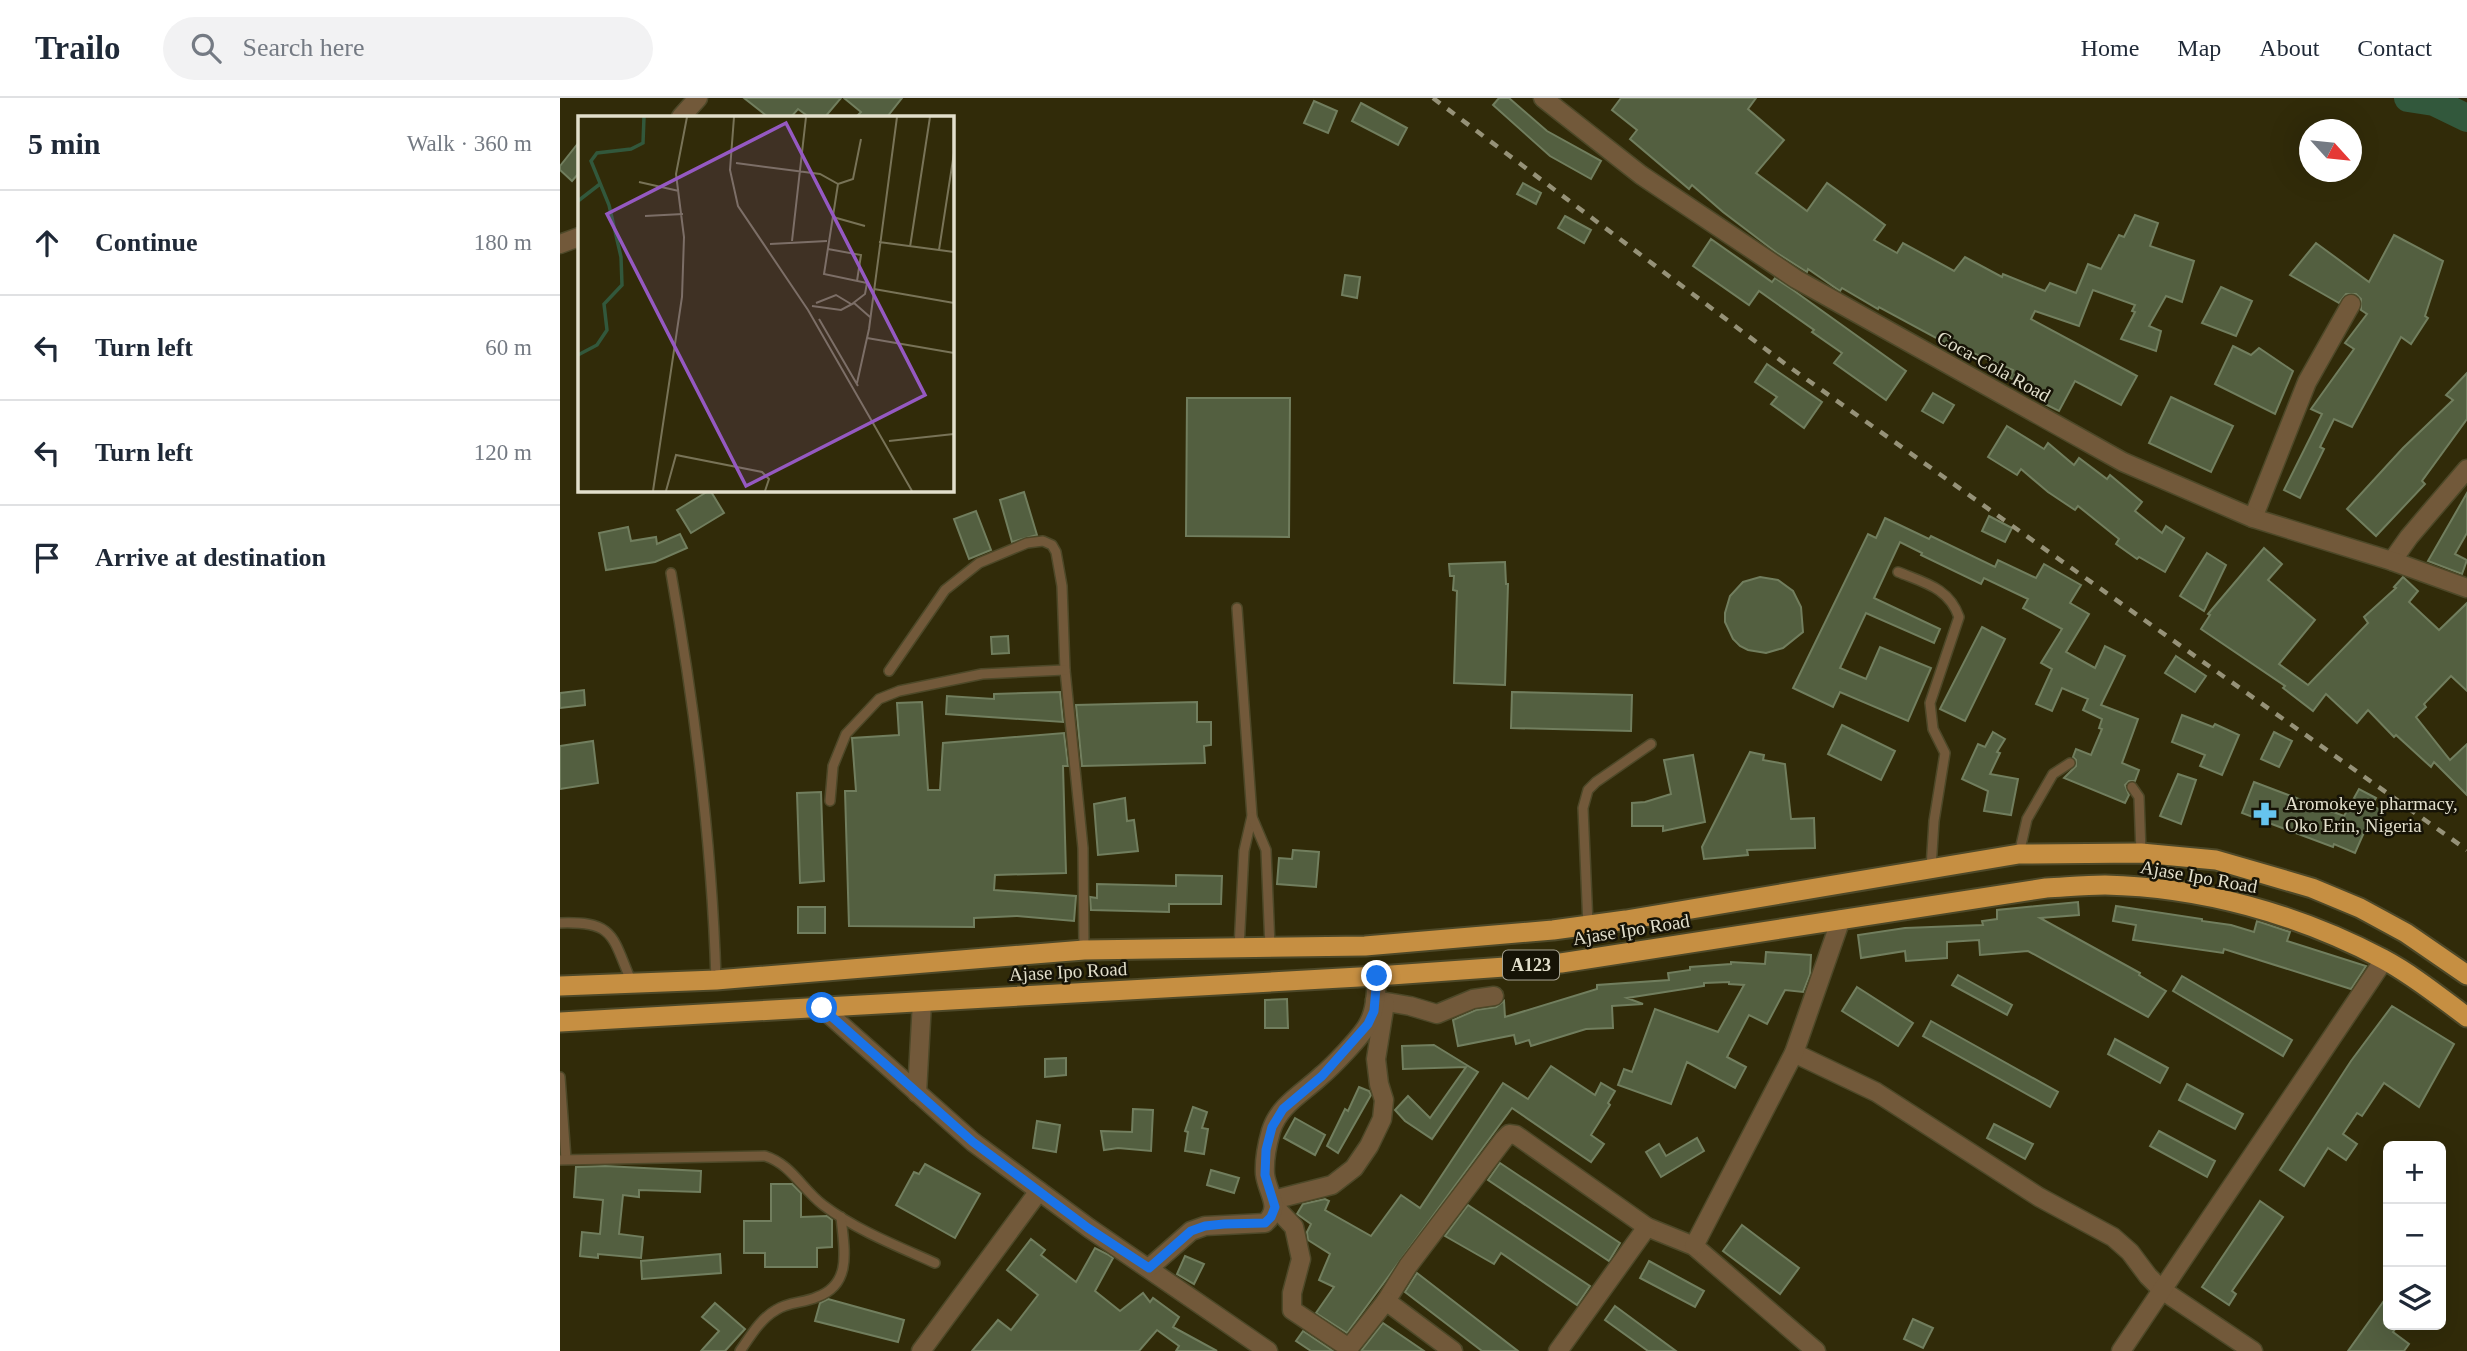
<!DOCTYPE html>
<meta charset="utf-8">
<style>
body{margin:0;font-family:Georgia,serif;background:#f2f2f3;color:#1f2937}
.controls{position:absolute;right:21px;bottom:21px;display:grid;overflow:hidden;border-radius:10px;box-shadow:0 7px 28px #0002}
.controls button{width:63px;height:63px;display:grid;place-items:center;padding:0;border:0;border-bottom:2px solid #e0e1e3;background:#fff;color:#1f2937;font:35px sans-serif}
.compass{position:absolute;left:1739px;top:21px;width:63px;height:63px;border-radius:50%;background:#fff;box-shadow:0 7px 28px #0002;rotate:117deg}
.stop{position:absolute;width:21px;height:21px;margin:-16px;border:5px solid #1a73e8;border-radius:50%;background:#fff}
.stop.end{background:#1a73e8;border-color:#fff;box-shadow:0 2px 7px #0008}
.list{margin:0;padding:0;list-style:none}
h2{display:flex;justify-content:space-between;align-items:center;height:91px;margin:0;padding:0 28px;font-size:30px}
h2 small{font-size:23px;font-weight:400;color:#747a83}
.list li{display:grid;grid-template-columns:46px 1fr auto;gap:21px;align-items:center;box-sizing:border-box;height:105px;padding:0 28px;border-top:2px solid #e0e1e3}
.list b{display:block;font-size:26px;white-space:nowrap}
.list em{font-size:23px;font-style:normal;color:#747a83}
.icon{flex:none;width:38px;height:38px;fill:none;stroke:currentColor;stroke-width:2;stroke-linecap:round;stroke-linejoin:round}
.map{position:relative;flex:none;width:1907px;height:1253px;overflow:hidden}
header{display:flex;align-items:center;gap:42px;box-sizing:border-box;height:98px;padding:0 35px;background:#fff;border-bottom:2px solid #e0e1e3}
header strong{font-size:33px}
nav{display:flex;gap:38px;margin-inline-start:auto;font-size:24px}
.search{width:490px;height:63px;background:#f2f2f3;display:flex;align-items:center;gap:18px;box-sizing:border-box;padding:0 24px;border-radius:38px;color:#747a83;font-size:26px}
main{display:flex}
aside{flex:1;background:#fff}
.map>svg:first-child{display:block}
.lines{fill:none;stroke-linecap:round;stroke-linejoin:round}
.river{stroke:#32583c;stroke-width:28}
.building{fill:#535f40;stroke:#717e5e;stroke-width:2}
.service-casing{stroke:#4d4828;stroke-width:12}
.minor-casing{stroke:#4d4828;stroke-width:21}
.tertiary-casing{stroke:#4d4828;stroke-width:21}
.trunk-casing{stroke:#4d4828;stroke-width:23}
.service{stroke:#72593a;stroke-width:9}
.minor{stroke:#72593a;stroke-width:18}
.tertiary{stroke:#72593a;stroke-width:18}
.trunk{stroke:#c68f42;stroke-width:19}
.rail{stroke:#969278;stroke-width:4.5;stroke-dasharray:9 9;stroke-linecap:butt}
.route{stroke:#1a73e8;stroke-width:9}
.labels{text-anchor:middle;stroke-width:5;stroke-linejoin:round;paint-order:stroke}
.shield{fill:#161306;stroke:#a5a291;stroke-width:2}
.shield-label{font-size:18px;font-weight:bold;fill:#e2dfcc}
.street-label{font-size:19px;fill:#e2dfcc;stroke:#161306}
.poi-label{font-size:19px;fill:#e2dfcc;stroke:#161306;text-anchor:start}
.inset-river{fill:none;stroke:#32583c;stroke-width:3.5}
.inset-road{fill:none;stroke:#787357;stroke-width:2}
.view{fill:#9559c2;fill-opacity:0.15;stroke:#9559c2;stroke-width:3.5}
.inset-edge{fill:none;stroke:#e2dfcc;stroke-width:3.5}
</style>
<header>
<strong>Trailo</strong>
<div class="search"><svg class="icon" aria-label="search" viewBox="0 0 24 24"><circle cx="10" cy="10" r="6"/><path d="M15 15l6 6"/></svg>Search here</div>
<nav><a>Home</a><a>Map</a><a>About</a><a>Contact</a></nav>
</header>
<main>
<aside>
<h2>5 min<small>Walk · 360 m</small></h2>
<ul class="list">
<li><svg class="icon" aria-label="ahead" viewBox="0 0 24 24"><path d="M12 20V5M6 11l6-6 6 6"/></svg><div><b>Continue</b></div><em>180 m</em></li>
<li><svg class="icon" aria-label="left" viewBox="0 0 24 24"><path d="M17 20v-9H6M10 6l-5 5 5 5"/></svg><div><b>Turn left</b></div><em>60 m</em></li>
<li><svg class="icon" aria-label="left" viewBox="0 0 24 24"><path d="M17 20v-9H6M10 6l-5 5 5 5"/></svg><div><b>Turn left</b></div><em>120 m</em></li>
<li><svg class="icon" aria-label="arrive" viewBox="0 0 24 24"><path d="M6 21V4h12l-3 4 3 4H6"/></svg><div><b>Arrive at destination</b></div></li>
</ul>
</aside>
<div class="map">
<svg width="1907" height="1253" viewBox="0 0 1907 1253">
<rect width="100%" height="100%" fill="#312b09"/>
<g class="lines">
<!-- river -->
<polyline class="river" points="1848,0 1874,4 1907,20"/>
</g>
<!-- building -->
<g class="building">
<polygon points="184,0 281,0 265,19 249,19 238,11 231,19 208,19"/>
<polygon points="284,0 342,0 327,19 296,19 301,14"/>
<polygon points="939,0 949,0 987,33 1041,63 1031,81 990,58 933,7"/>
<polygon points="1061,0 1196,0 1188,11 1224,42 1196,75 1247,113 1267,85 1325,127 1314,142 1337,155 1343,145 1394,173 1405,159 1442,179 1443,176 1485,193 1490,185 1516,195 1528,166 1541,171 1559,137 1564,139 1575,117 1598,125 1590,148 1634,163 1622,204 1606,198 1589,228 1601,233 1596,253 1561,241 1575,214 1572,213 1575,207 1533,192 1519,228 1475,213 1471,221 1577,278 1561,307 1515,283 1499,313 1485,306 1490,298 1450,280 1453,272 1404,251 1402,254 1319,209 1318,211 1282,190 1280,193 1248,171 1247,174 1217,155 1163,114 1132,87 1129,91 1070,41 1077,32 1052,12"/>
<polygon points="754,3 777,13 768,35 744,25"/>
<polygon points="801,5 847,30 838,47 792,23"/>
<polygon points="19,44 19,75 12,83 0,72 0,68"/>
<polygon points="963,85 981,95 976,106 957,96"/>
<polygon points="1005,118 1031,132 1024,145 998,130"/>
<polygon points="1834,137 1883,163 1865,218 1868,220 1851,246 1841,239 1792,329 1774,321 1760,349 1764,351 1740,400 1724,392 1762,316 1751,311 1794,251 1785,245 1807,216 1801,212 1801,201 1796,196 1786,196 1779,205 1730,177 1756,145 1809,184"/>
<polygon points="1151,141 1212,184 1215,180 1233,192 1346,273 1326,302 1274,265 1282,255 1252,234 1254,232 1199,193 1189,207 1133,168"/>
<polygon points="785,177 800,179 797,200 782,197"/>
<polygon points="1661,189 1692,203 1676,238 1642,225"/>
<polygon points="1673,248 1691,257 1699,250 1733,273 1715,316 1655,286"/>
<polygon points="1207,266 1262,304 1244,330 1211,306 1217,299 1195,284"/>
<polygon points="1907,275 1907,321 1862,383 1865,386 1816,438 1787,411 1843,350 1893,302 1886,297"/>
<polygon points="1373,295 1394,307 1383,325 1362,313"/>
<polygon points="1611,299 1673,328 1651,374 1589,345"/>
<polygon points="627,300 730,300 729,439 626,438"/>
<polygon points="1447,328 1484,351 1488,345 1514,367 1519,360 1547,381 1550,377 1582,404 1575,413 1602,435 1606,428 1624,440 1605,474 1579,459 1577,461 1556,446 1559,441 1518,408 1515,412 1488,394 1461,371 1457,377 1428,359"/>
<polygon points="150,392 164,415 131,435 117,412"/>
<polygon points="464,394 477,437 452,444 440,402"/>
<polygon points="1907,395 1907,435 1895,456 1907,462 1902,476 1868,463"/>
<polygon points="416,413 431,452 409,461 394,421"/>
<polygon points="1429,418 1452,430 1445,444 1422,433"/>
<polygon points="1325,420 1369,441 1371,438 1435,469 1438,462 1476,480 1484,466 1521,487 1510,505 1529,516 1506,554 1535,570 1545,548 1565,558 1541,607 1578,621 1562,665 1579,672 1575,683 1569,683 1565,687 1569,697 1565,705 1504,680 1516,668 1516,662 1513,659 1516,651 1531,657 1542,631 1539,630 1542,621 1523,612 1528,601 1502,590 1492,613 1476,606 1492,571 1481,565 1502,531 1463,510 1468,501 1424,480 1421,486 1361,457 1362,455 1340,444 1314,500 1380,531 1374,545 1306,515 1280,570 1306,581 1320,549 1371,570 1348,623 1280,594 1273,609 1233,590 1308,436 1316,440"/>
<polygon points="68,429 71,443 96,439 97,446 120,436 127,450 95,464 46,472 39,435"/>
<polygon points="1704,450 1722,466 1708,482 1755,522 1719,566 1748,587 1808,525 1804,519 1836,490 1834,489 1843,479 1858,493 1849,504 1879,532 1907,505 1907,593 1891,578 1864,606 1866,609 1856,619 1890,662 1907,646 1907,697 1874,664 1871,669 1836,637 1834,639 1808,612 1797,625 1766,596 1753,613 1723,590 1725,588 1641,531 1650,517 1648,516"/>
<polygon points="1647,455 1666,467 1644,513 1620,498"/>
<polygon points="945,464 946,486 948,486 945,587 894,585 897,493 893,492 894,478 890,478 889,466"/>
<polygon points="1200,479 1218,482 1233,493 1241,509 1243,534 1223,550 1206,555 1188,552 1180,548 1173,541 1165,524 1165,515 1170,498 1183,484"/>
<polygon points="1422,529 1445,541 1405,623 1380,611"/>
<polygon points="448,538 449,555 432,556 431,539"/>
<polygon points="1616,558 1646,578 1635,594 1605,575"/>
<polygon points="24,592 25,607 0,610 0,595"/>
<polygon points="500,594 503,624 386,616 387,598 434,601 434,596"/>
<polygon points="952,594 1072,597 1071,633 951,630"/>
<polygon points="362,604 368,692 380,692 383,645 504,635 508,668 503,668 506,775 435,777 434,792 516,798 514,823 457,818 414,820 414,829 289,828 285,693 296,693 292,640 339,637 337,605"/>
<polygon points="637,604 637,624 651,624 651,647 644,648 645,665 522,668 516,607"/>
<polygon points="1622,617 1653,629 1655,626 1679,637 1662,677 1640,668 1645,657 1612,644"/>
<polygon points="1282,627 1335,653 1321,682 1268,656"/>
<polygon points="1433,634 1445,641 1437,654 1440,655 1430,676 1458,681 1451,717 1424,713 1428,693 1402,681 1418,646 1425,649"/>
<polygon points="1714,634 1732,643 1719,669 1701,661"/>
<polygon points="33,643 38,685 0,691 0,648"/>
<polygon points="1190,654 1204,657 1203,662 1225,666 1231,721 1254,720 1255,750 1187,752 1188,757 1144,761 1142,749"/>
<polygon points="1133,657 1145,724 1103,733 1103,728 1072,728 1072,705 1085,704 1111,696 1104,662"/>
<polygon points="1618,676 1636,682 1621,726 1600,718"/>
<polygon points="1694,684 1784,718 1799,691 1816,700 1812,707 1823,714 1816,727 1809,723 1795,755 1774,746 1773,749 1682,715"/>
<polygon points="261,694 264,783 240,785 237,695"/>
<polygon points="565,700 567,723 574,722 578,753 538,757 534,706"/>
<polygon points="733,752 759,754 756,789 717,786 719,760 732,761"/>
<polygon points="616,777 662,778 661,806 609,806 609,814 531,812 530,799 537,800 537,786 616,788"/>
<polygon points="1518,804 1519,817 1480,820 1580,875 1579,877 1606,893 1588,919 1468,853 1420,857 1419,842 1387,844 1387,860 1346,863 1345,853 1301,860 1298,837 1345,830 1423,827 1422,823 1437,821 1437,812"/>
<polygon points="1556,808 1642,821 1642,823 1671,827 1694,834 1697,823 1730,834 1727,843 1806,868 1791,891 1664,851 1663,855 1573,842 1576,827 1553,823"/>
<rect x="238" y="809" width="27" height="26"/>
<polygon points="1206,854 1251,857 1250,876 1243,894 1225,892 1207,926 1189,917 1167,959 1186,969 1175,990 1127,964 1111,1006 1058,987 1064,971 1072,974 1095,911 1158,934 1184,887 1169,886 1169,884 1144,885 1144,888 1067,900 1083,906 1052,908 1053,930 1026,931 971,948 969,942 956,946 954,937 898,948 893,922 916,912 936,909 944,903 945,919 1037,891 1037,887 1109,882 1108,875 1130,872 1130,869 1171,866 1171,864 1205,866"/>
<polygon points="1398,877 1452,907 1447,917 1392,887"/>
<polygon points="1622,878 1732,942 1723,958 1613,893"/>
<polygon points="1297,889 1353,925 1338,948 1282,913"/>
<polygon points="727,901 728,930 705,930 705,902"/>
<polygon points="1832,908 1894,946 1859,1009 1824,985 1802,1018 1797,1015 1783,1036 1797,1046 1786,1062 1768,1050 1744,1088 1720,1072 1791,963"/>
<polygon points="1371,923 1498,994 1490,1009 1363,938"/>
<polygon points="1555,941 1608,970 1600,985 1548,956"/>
<polygon points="874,947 918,974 872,1041 845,1023 835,1012 848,998 870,1020 906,969 843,971 842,948"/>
<polygon points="506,960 506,977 485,979 485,961"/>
<polygon points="991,968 1035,997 1041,985 1055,993 1048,1005 1050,1007 1031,1037 1044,1046 1031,1064 952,1010 787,1235 756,1215 774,1189 759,1182 770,1156 748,1142 747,1134 751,1126 737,1116 743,1106 765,1101 769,1103 765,1112 811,1138 841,1097 860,1110 943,985 968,1001"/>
<polygon points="1627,986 1683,1016 1675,1031 1619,1002"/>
<polygon points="799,989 809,993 811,997 778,1055 767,1048 785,1011 788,1013"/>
<polygon points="633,1009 647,1014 642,1030 648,1031 644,1056 625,1053 628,1034 625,1033"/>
<polygon points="573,1011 593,1012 591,1053 558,1050 544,1052 541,1033 572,1034"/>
<polygon points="735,1020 765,1037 755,1057 724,1040"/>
<polygon points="477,1023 500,1027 496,1054 473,1050"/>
<polygon points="1434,1026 1473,1046 1465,1061 1427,1040"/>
<polygon points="1599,1033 1655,1063 1647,1079 1590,1048"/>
<polygon points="1137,1040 1144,1053 1101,1079 1086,1054 1099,1046 1106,1058"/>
<polygon points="940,1065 1060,1145 1049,1163 928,1082"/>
<polygon points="365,1066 420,1096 395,1140 336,1107 354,1074 359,1076"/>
<polygon points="45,1068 141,1073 140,1094 79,1092 79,1099 63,1097 59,1136 83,1139 81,1160 38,1156 38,1160 20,1158 22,1134 40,1136 43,1102 14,1099 16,1069"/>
<polygon points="651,1072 679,1080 674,1095 647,1087"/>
<polygon points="211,1086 232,1086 241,1095 241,1119 267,1118 272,1122 272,1149 257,1150 257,1169 205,1169 205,1155 184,1155 184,1123 211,1123"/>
<polygon points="1700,1103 1723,1119 1672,1193 1676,1196 1669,1207 1642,1189"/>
<polygon points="908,1107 1030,1188 1017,1207 941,1155 934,1166 885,1138"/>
<polygon points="1182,1127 1239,1170 1220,1196 1163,1153"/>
<polygon points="471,1141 485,1152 481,1157 516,1184 535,1150 547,1156 553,1160 535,1193 560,1213 583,1195 590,1204 593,1200 619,1219 613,1229 657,1253 616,1253 619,1248 597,1232 579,1253 412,1253 438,1222 451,1232 478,1197 447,1172"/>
<polygon points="160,1156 161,1175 82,1181 81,1163"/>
<polygon points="625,1158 644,1166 634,1186 617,1176"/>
<polygon points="1089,1163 1144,1193 1135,1209 1080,1180"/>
<polygon points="857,1175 958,1253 922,1253 845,1194"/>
<polygon points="1828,1197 1828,1227 1838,1227 1833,1234 1849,1246 1844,1253 1788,1253"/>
<polygon points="268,1201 344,1222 338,1244 255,1223 260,1205"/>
<polygon points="155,1205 185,1231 165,1253 141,1253 159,1233 142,1219"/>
<polygon points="1055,1208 1116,1253 1088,1253 1045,1222"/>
<polygon points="1353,1221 1373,1230 1363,1250 1344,1241"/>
<polygon points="823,1225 864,1253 801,1253"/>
<polygon points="743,1233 773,1253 751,1253 736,1243"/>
</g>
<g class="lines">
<!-- service casing -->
<g class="service-casing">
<g id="service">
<path d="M 1338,474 C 1365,485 1389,490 1399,519 L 1370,605 L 1373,631 L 1385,655 L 1374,723 L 1371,770"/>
<path d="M 111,475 C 135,610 152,745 156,882"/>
<polyline points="677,510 692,718 684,753 679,850"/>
<polyline points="329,573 385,492 419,465 467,445 483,443 492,447 496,454 502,488 505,572 523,750 524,852"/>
<polyline points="1572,689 1579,699 1581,755"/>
<polyline points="270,703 273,668 286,636 319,601 339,593 422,576 505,572"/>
<polyline points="692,719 706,752 710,849"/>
<polyline points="1459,756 1467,721 1493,676 1510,665"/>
<path d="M 0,825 C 56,823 52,839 72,885"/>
<polyline points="1028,827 1023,710 1028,692 1036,684 1091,646"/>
<polyline points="0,979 6,1061"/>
<path d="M 0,1062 L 205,1058 C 231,1066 242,1091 263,1107 C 296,1132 337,1148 375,1165"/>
<path d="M 180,1253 C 190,1239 200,1221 216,1212 C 228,1204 244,1205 257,1199 C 293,1186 284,1150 281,1119"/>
</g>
</g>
<!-- minor casing -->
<g class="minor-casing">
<g id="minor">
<polyline points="121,19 138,0"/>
<polyline points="0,146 19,139"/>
<polyline points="1693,420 1747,284 1791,206"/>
<polyline points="1832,463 1849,439 1907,371"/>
<polyline points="815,902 850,908 877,916 913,901 934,898"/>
<polyline points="262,910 413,1044 529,1130 708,1253"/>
<polyline points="1234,955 1316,994 1479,1099 1553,1139 1570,1154 1588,1178 1602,1192 1693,1253"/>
<polyline points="357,995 362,904"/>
<polyline points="713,1102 772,1087 794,1070 809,1048 822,1021 824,1002 819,986 816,961 825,905"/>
<polyline points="715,1109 734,1129 741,1161 732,1195 732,1212 789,1250 826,1203 848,1168 944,1041 949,1036 956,1037 1087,1129 1134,1148 1256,1253"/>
<polyline points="1134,1148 1234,955 1281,821"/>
<path d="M 589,1170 L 631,1133 L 645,1128 L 705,1125 C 723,1109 707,1095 705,1076 C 704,1061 707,1047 711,1033 C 719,1007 743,995 761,978 C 772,969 802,938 808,926 C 816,912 816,894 817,878"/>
<polyline points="826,1203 893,1253"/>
<polyline points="361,1253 479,1093"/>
<polyline points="998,1253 1087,1129"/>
<polyline points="1561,1253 1824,862"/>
</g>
</g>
<!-- tertiary casing -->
<g class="tertiary-casing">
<polyline id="tertiary" points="983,0 1081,77 1236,181 1563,364 1693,420 1832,463 1907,490"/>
</g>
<!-- trunk casing -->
<g class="trunk-casing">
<g id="trunk">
<polyline points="0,888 156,882 524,852 805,848 993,832 1066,822 1459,756 1581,755 1656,762 1752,790 1800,810 1846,835 1907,877"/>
<path d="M 0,924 L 817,878 L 1001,865 L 1486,790 C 1506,789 1525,787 1545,787 C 1641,789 1738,816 1823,861 C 1853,877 1880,899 1907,919"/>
</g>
</g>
<!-- service -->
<use href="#service" class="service"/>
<!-- minor -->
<use href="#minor" class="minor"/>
<!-- tertiary -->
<use href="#tertiary" class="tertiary"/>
<!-- trunk -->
<use href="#trunk" class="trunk"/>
<!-- rail -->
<polyline class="rail" points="873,0 1228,268 1907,752"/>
</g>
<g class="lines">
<!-- route -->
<polyline class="route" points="262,910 413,1044 528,1130 589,1170 631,1133 645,1128 664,1126 705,1125 711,1119 715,1109 705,1077 706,1052 712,1029 723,1011 762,978 808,926 814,913 817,878"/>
</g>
<!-- icons -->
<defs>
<g id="pharmacy-bare" transform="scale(1.89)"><path d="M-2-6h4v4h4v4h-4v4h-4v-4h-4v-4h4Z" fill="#66c4ef" stroke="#161306" stroke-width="2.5" paint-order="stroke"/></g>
</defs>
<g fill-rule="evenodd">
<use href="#pharmacy-bare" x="1705" y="716"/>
</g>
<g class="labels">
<!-- shield labels -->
<rect class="shield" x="943" y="852.5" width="56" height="29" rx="5"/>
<g class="shield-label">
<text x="971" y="873">A123</text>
</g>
<!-- street labels -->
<g class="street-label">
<text transform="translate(1434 268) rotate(29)" y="7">Coca-Cola Road</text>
<text transform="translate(1639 778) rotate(10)" y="7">Ajase Ipo Road</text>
<text transform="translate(1071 831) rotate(-9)" y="7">Ajase Ipo Road</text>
<text transform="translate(508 873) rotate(-3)" y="7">Ajase Ipo Road</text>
</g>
<!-- poi labels -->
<g class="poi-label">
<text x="1725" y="712">Aromokeye pharmacy,<tspan x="1725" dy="22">Oko Erin, Nigeria</tspan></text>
</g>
</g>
<!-- overview -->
<g transform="translate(18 18)">
<rect width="376" height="376" fill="#312b09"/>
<path class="inset-river" d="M 0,85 L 22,68M 0,239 L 19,229 L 29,214 L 26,188 L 44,169 L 43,141 L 31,89 L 13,45 L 19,37 L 53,33 L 65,27 L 66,1"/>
<path class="inset-road" d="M 156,1 L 152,54 L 160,90 L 230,194 L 334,375M 158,47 L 242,58 L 260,68 L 246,158 L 289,167 L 287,178 L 274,188M 61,66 L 101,75M 260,68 L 275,63 L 283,23M 67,100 L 105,98M 255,101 L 287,110M 214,125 L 228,1M 301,126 L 376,136M 192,128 L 249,125M 332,131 L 352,1M 250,133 L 283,139 L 279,165M 361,134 L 376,37M 296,173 L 376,187M 238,187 L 258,179 L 273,188M 234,190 L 263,194 L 276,187 L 292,201M 241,203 L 280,270M 289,222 L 376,237M 279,267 L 291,213 L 319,1M 311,325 L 376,318M 75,375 L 104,181 L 106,121 L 98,58 L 109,1M 88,375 L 98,339 L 184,356 L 191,363 L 187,375"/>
<path class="view" d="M 208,7 L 347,279 L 168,370 L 29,98 Z"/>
<rect width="376" height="376" class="inset-edge"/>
</g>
</svg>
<div class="controls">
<button>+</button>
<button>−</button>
<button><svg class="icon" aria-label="layers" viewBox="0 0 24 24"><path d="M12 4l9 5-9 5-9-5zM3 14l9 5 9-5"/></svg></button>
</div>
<svg class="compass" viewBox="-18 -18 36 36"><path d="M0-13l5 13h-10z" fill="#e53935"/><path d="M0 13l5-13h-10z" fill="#747a83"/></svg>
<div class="stop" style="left:262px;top:910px"></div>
<div class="stop end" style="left:817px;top:878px"></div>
</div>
</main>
